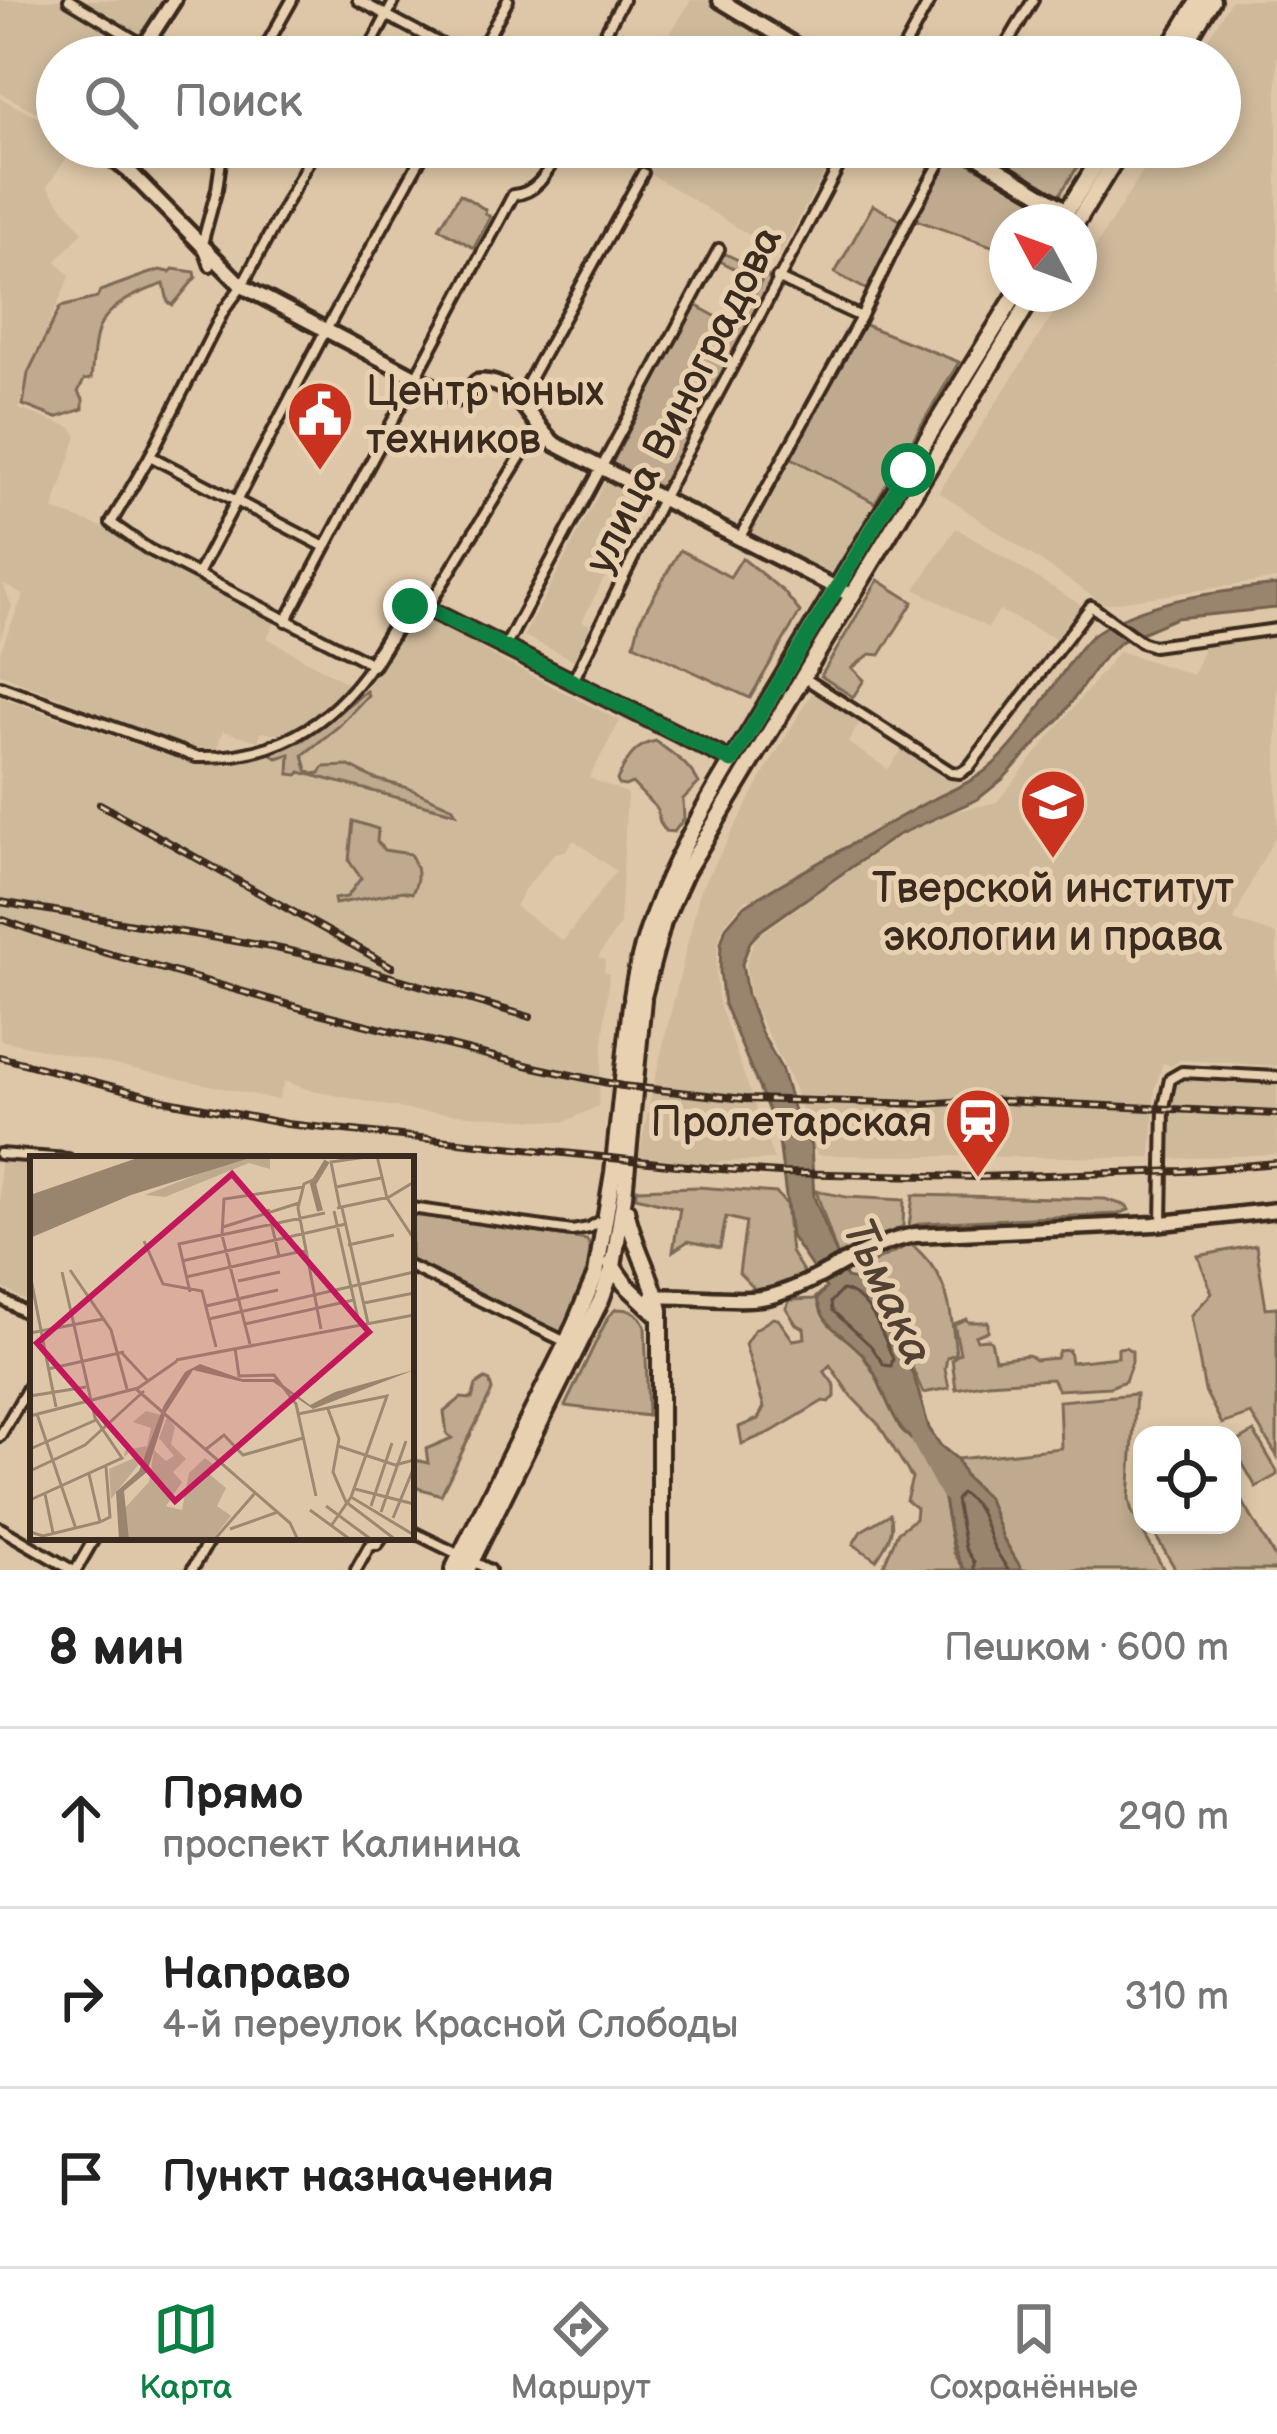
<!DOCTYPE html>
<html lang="ru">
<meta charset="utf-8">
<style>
body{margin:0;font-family:"Balsamiq Sans",sans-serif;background:#f6f6f6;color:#222}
.controls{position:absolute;right:36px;bottom:36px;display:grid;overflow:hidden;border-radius:24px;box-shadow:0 6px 18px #0003}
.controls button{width:108px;height:108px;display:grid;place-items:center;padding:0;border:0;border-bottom:3px solid #e0e0e0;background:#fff;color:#222;font:60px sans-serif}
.compass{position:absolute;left:989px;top:204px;width:108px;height:108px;border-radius:50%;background:#fff;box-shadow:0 6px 18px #0003;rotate:311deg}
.stop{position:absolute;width:36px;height:36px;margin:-27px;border:9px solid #0b8043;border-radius:50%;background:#fff}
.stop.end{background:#0b8043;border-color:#fff;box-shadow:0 3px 12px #0008}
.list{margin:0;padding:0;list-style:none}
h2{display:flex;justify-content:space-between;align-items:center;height:156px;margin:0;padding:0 48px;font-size:51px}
h2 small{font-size:39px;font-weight:400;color:#767676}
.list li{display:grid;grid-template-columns:78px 1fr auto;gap:36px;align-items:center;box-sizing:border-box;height:180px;padding:0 48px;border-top:3px solid #e0e0e0}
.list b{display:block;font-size:45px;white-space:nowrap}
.list p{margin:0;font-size:39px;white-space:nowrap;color:#767676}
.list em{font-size:39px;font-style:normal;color:#767676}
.icon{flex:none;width:66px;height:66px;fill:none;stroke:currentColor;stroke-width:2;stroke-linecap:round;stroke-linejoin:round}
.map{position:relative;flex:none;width:1277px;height:1570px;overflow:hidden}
.search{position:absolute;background:#fff;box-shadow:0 6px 18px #0003;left:36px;right:36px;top:36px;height:132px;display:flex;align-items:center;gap:30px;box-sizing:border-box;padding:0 42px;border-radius:66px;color:#767676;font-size:45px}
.sheet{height:696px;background:#fff}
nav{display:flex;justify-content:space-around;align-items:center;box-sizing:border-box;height:168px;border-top:3px solid #e0e0e0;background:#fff;font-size:33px;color:#767676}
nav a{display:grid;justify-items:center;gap:6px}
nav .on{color:#0b8043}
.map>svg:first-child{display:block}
.built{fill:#ceb99b;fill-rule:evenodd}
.green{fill:#bfaa8f;stroke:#7d6a56;stroke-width:3;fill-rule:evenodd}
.water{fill:#99846e;stroke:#73604e;stroke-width:3}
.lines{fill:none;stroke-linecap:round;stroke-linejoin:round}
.shore{stroke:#614e3e;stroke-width:3}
.river{stroke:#99846e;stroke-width:14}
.street-casing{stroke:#3b2a1e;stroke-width:16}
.secondary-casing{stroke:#3b2a1e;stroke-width:21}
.primary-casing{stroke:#3b2a1e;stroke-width:22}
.street{stroke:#e8d1b1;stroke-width:8}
.secondary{stroke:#e8d1b1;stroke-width:12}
.primary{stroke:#e8d1b1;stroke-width:14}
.rail-casing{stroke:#3b2a1e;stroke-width:8}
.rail{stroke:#e8d1b1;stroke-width:3;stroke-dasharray:9;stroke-linecap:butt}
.route{stroke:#0b8043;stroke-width:15}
.labels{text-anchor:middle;stroke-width:10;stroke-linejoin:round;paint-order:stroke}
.poi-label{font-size:42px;fill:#3b2a1e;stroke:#e8d1b1;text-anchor:start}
.street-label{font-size:42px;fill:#3b2a1e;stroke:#e8d1b1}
.water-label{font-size:45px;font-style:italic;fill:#524032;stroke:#e8d1b1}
.inset-river{fill:none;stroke:#99846e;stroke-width:6}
.inset-road{fill:none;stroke:#9d8871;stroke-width:3}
.view{fill:#c2185b;fill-opacity:0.15;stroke:#c2185b;stroke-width:6}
.inset-edge{fill:none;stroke:#3b2a1e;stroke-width:6}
</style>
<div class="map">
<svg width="1277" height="1570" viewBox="0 0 1277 1570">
<rect width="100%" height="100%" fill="#dec7a8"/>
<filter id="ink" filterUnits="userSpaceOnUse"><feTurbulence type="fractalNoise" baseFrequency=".00833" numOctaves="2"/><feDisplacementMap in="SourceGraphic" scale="24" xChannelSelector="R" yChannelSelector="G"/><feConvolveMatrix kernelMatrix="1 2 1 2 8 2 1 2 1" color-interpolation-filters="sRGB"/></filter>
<g filter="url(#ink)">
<!-- built -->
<g class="built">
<polygon points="0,0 168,0 130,57 57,57 57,123 0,93"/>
<polygon points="691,0 708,0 799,57 656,57"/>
<polygon points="1231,0 1277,0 1277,579 1104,604 939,492 1066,294 1079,294 1079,273 1158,147 1220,147 1220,57 1197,57"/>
<polygon points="0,98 57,127 57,147 74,147 47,187 83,232 56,261 70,276 26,376 19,409 72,428 77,436 53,510 108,529 238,600 275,622 267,638 347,683 335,699 284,735 261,732 258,741 223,731 215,753 192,750 0,674 0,652 23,595 3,584 12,606 0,639"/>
<polygon points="607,147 838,147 780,254"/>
<polygon points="788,456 875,503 834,570 828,572 750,534"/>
<polygon points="605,482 644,501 582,621 590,625 574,660 524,636"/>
<polygon points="956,528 1081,605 1059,641 999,610 988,628 915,589"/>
<path d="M 412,610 L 501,660 L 620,721 L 589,778 L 627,793 L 620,924 L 598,957 L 605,960 L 604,972 L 609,974 L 598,1106 L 565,1122 L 415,1111 L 313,1091 L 284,1081 L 278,1100 L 0,1040 L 0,697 L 194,765 L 232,765 L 303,739 L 331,719 L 361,693 ZM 574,840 L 616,871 L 563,941 L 515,906 L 524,890 L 555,853 L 565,851 Z"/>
<polygon points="1277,635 1277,833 1255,874 1234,920 1277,935 1277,1066 1180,1060 1172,1066 1163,1063 1155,1088 1151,1158 817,1155 794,1086 750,999 746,965 753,943 760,934 897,838 949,813 997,802 1119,651 1193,675 1204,648"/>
<polygon points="814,689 861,720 848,743 888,769 903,748 959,779 960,785 865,836 755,902 746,898 723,926 718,943 716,975 719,1004 774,1160 699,1163 639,1156 653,1087 700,891 766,770"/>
<polygon points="1184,1078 1215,1078 1239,1083 1277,1083 1277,1154 1166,1159 1174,1086 1178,1079"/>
<polygon points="0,1158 33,1161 33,1305 0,1286"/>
</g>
<!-- green -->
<g class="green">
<polygon points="940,147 1050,209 1043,222 1007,222 1007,255 998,248 904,216"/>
<polygon points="979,147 1090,147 1059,196"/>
<polygon points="460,194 486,210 485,213 490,217 474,248 439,228"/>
<polygon points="873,205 904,222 869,291 835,273"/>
<path d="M 726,254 L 766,274 L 772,284 L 663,488 L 658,488 L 611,465 L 717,259 ZM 718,260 L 761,282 L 737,328 L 695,305 Z"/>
<path d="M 173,269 L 195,272 L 196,277 L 173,305 L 168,302 L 164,284 C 142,291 108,305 99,328 C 93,343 93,364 91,379 L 84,380 L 78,392 L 83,399 L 83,409 L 56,418 L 23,405 L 28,373 L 60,307 L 97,298 L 100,291 L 147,274 L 160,270 L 170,272 Z"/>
<polygon points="860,323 959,362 875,503 788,456"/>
<polygon points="680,550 730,577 742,558 783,591 800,612 750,698 634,644 640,620"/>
<polygon points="878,580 913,602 880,655 870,654 852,668 864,680 853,697 821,676"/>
<polygon points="366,691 368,695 339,726 303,755 307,770 312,774 320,773 324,767 349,766 375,779 408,788 453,808 456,813 300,772 298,775 289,774 290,754 277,758 270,753 303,740"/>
<path d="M 656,741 C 675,757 686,760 699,783 L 683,799 L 684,819 L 674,832 L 665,831 L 660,823 L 657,809 L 632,783 L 625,786 L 619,785 L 617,780 C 626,762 633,745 656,741 Z"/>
<path d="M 353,821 L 378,829 L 377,842 L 384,850 L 410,854 C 418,867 420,879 412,893 L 403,891 L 335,904 L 334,899 L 347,897 L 361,878 L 349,861 Z"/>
<polygon points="698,1187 776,1193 786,1204 791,1252 806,1276 766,1294 755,1289 739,1273 746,1222 726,1217 720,1248 688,1241 673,1251 680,1208 636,1197 636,1189"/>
<polygon points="816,1191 846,1197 904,1200 903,1226 838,1258"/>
<polygon points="913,1195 1105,1199 1127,1206 1129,1210 1118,1214 923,1223 909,1227"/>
<path d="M 411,1213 L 587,1240 C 600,1263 574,1310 565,1335 L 502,1308 L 411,1264 Z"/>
<path d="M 911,1244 C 950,1276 950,1308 956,1354 L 947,1357 L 945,1369 L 949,1388 L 923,1393 L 889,1313 L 857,1270 Z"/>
<polygon points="1256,1245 1266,1308 1277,1307 1277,1456 1251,1414 1222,1424 1205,1391 1191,1316 1212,1293 1198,1256"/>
<polygon points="823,1291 861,1340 862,1354 877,1378 900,1428 927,1455 940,1479 954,1553 965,1570 896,1570 884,1564 898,1532 915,1519 916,1508 906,1500 912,1478 879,1425 851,1396 830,1365 824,1371 835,1386 835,1397 829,1402 823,1401 771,1432 742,1444 739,1427 758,1419 764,1407 745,1344 754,1330 773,1318 778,1319 793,1340 805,1338 804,1328 796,1324 786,1308 790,1300 814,1299"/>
<path d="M 616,1309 C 631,1309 639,1312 645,1326 L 648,1416 L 565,1406 L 608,1317 Z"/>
<polygon points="966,1319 968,1322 988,1322 988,1331 975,1336 977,1340 988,1339 991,1341 995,1359 1028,1355 1035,1360 1056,1358 1059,1351 1069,1350 1071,1362 1118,1357 1118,1348 1125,1347 1132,1351 1132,1362 1125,1381 1110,1387 1058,1390 1052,1379 987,1383 956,1389 952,1359 960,1353 954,1324"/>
<polygon points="485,1379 490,1381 492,1391 441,1495 411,1486 411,1464 415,1460 428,1463 426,1449 452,1438 447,1434 444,1412 461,1398 472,1399 476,1385"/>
<polygon points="1136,1394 1129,1499 1132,1512 1164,1570 1022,1570 1003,1538 988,1499 965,1476 957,1459 1061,1448 1059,1401"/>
<polygon points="1254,1432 1277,1471 1277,1475 1256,1487 1232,1445"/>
<polygon points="1232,1483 1277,1561 1277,1570 1176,1570 1149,1525 1232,1525"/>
<path d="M 890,1514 C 896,1532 886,1545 876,1560 L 853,1544 L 861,1531 Z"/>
</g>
<!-- water -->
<path class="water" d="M 1277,585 L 1277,608 L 1176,618 L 1120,642 L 1099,663 L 1061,717 L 1003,779 L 978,799 L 896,836 L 760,931 L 750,942 L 742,964 L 747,995 L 761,1032 L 781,1068 L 794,1111 L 811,1146 L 814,1197 L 846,1278 L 861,1281 L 889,1318 L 915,1380 L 929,1428 L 941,1446 L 957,1459 L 965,1476 L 988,1499 L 1003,1538 L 1022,1570 L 965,1570 C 942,1535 952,1491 927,1456 C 920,1446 909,1439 902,1429 C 885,1407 881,1377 863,1355 C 845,1334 823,1329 817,1299 L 826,1288 L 791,1236 L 778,1133 L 724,1004 L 720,972 L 721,943 L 726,927 L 744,906 C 802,871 861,839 920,806 C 941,794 966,786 985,771 C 1019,746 1039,705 1064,671 C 1072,659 1082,644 1093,635 C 1142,599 1218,592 1277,585 Z"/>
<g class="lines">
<!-- shore -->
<g class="shore">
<path d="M 842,1290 C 870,1295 883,1335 893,1359 L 891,1366 L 884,1365 L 871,1346 L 832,1310 L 831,1302 Z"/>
<path d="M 974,1570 L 974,1562 L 965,1548 L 956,1500 L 961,1493 C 982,1505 983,1522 992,1543 C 996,1552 1003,1561 1008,1570"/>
</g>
<!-- river -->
<polyline class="river" points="918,1439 947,1493"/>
<!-- street casing -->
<g class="street-casing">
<g id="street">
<polyline points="69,0 145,46"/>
<polyline points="358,0 465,57"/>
<polyline points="260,57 292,0"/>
<polyline points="365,57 395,0"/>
<polyline points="477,57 508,0"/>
<polyline points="592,57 623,0"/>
<polyline points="899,57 930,0"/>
<polyline points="999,57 1033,0"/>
<polyline points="210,266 202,244 217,189 223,147"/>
<polyline points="777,278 861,317"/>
<polyline points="519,399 643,173"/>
<polyline points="150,456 325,547"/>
<polyline points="740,537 861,317 908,220 949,147"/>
<polyline points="198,574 321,339 427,147"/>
<polyline points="427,609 539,426"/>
<path d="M 286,621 L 513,195 C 540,193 549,168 561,147"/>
<polyline points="505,647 719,249"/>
<polyline points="803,677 951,772 960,773 969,767 1091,606 1141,642 1153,646 1277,629"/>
<polyline points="573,681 662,499 849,147"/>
<path d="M 0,686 L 196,757 C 273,759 329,727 372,664 L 148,549 L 111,523 L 150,456 L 224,310 L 242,286 L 316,147"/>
<polyline points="0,1154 68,1159"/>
<polyline points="411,1208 572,1231 589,1228 602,1220"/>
<polyline points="1162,1223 1164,1107 1170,1079 1182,1072 1277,1077"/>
<polyline points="411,1267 566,1342"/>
<polyline points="0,1298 33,1317"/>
<polyline points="0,1436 33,1379"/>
<polyline points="0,1528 72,1570"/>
<polyline points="411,1531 490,1570"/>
<polyline points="76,1570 95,1537"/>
<polyline points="192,1570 211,1537"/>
<polyline points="356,1570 370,1545 377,1545 383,1537"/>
</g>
</g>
<!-- secondary casing -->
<g class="secondary-casing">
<g id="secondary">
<polyline points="720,0 814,57"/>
<polyline points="137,57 174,0"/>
<path d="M 98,147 L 132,174 L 242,286 L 457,399 L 463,398 L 477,382 C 516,376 531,425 555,444 L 852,596"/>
<polyline points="962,147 1067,210"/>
<polyline points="372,664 404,612 418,604 732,761"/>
<path d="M 651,1297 C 687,1294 743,1305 775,1295 C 824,1280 864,1244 915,1235 L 1154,1224 L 1277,1210"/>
</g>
</g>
<!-- primary casing -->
<g class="primary-casing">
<g id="primary">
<polyline points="1164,57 1199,0"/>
<polyline points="1178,57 1212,0"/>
<polyline points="1060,222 1107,147"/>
<polyline points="1077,222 1123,147"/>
<polyline points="644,993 663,922 686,871 1034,294"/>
<path d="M 632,997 C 647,887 722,779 778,685 C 856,553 936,424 1016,294"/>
<path d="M 626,1209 C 633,1245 652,1275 660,1310 L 660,1570"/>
<polyline points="611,1264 625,1284 660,1317"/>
<polyline points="453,1570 567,1342 596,1274 613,1173 631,1004"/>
<polyline points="467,1570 601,1300 613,1267 624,1196 643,999"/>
</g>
</g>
<!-- street -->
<use href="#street" class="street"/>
<!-- secondary -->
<use href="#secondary" class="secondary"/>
<!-- primary -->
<use href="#primary" class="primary"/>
<!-- rail casing -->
<g class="rail-casing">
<g id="rail">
<polyline points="100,804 392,967"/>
<polyline points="0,902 271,947 336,961 530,1017"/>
<polyline points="0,919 54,938 311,1011 534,1067 622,1086 745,1099 922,1104 984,1100 1277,1114"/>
<polyline points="0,1057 168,1101 287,1124 706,1168 780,1173 978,1177 1184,1171 1277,1163"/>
</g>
</g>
<!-- rail -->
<use href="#rail" class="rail"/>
</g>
</g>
<g class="lines" filter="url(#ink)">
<!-- route -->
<polyline class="route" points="410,606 422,606 732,761 908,470"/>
</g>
<!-- icons -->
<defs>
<g id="civic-pin" transform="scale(3.45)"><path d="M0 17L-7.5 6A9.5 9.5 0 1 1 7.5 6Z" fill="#c8321e" stroke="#e8d1b1"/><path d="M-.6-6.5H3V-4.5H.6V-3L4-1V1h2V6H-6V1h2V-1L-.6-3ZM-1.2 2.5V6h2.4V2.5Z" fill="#fff"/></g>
<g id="university-pin" transform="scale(3.45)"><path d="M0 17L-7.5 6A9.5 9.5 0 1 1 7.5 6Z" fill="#c8321e" stroke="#e8d1b1"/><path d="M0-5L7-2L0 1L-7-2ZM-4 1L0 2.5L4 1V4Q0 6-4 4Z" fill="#fff"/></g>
<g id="station-pin" transform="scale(3.45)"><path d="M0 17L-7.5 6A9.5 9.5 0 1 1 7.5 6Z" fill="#c8321e" stroke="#e8d1b1"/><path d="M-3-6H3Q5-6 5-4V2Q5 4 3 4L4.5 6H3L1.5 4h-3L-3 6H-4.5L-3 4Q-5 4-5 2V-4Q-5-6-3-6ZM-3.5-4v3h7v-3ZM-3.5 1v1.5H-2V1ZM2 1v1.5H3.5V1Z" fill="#fff"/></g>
</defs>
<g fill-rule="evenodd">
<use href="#civic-pin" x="320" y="414"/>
<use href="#university-pin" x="1053" y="802"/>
<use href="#station-pin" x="978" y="1121"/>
</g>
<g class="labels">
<!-- poi labels -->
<g class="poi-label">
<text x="366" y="405">Центр юных<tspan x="366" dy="48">техников</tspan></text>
<text x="1053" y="902" text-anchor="middle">Тверской институт<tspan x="1053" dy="48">экологии и права</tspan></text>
<text x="932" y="1136" text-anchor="end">Пролетарская</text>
</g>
<!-- street labels -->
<g class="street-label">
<text transform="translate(682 399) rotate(-63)" y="15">улица Виноградова</text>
</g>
<!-- water labels -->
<g class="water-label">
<text transform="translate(889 1291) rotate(65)" y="16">Тьмака</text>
</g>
</g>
<!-- overview -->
<g transform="translate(30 1156)">
<rect width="384" height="384" fill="#dec7a8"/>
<path d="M 240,0 L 240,13 L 219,7 L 135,41 L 115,39 L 207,3 ZM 116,255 L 131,259 L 120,294 L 81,343 L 79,313 L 104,302 L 102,294 L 94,301 L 95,294 L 117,290 L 121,272 L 103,266 ZM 137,261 L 145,271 L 141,288 L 156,303 L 143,316 L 152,326 L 136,350 L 152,354 L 159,317 L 175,302 L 183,308 L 177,316 L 196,332 L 187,350 L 201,360 L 182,384 L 97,382 L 93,354 L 119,326 L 124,294 L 136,305 L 144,300 L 129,282 Z" fill="#bfaa8f"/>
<path d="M 113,0 L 226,0 L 101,39 L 0,82 L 0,39 ZM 170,208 L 212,223 L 245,223 L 280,249 L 305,236 L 384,214 L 283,253 L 243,226 L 213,226 L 163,214 L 136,256 L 117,316 L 94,335 L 99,384 L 89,384 L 86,336 L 109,315 L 134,249 L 155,216 Z" fill="#99846e"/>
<path class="inset-river" d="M 290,55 L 283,28 L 297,5"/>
<path class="inset-road" d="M 347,0 L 357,42 L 384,83M 287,22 L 274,28 L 268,52 L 291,173M 306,31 L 351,22M 307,52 L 359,41 L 384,26M 310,52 L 301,6 L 343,0M 312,52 L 338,167M 238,53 L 249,100M 304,55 L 329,167M 193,71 L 269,47M 114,85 L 133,128 L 172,135 L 186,191M 318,89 L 364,79M 152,105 L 316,68M 40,114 L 81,174 L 97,233M 0,118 L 26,251M 156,121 L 277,94M 208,125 L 250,116M 160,136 L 149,88 L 295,57M 334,147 L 384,137M 176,150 L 248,134M 179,163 L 384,116M 215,168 L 324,144M 0,177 L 73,163M 220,188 L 192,79 L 194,43 L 274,31M 205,192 L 209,220 L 244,219 L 266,248 L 286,340M 91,196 L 117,224M 146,204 L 384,159M 18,213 L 94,196M 106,233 L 260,367 L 268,384M 0,240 L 56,231M 298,253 L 309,283 L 303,316 L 316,346 L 366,384M 7,258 L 46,373M 268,258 L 357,240 L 321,341 L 301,370M 0,260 L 108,232 L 147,205M 308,290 L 365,309 L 384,304M 0,293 L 66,264M 175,294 L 194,279 L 213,299 L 273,282M 0,315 L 55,289 L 114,235M 59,318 L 70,366M 325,333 L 384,348M 15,338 L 23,377M 321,341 L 384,379M 0,344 L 92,302 L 65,262 L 32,116M 296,350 L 342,384M 341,350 L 362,287M 280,354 L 321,384M 351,356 L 376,285M 363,362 L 384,311M 70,366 L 80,361 L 76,311M 200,373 L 248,356M 0,376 L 13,380 L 70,366M 184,384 L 225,337"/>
<path class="view" d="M 202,18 L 339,176 L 145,345 L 7,187 Z"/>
<rect width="384" height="384" class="inset-edge"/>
</g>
</svg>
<div class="controls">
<button><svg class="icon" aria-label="locate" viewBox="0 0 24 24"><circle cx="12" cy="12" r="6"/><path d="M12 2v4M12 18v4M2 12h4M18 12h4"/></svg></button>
</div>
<svg class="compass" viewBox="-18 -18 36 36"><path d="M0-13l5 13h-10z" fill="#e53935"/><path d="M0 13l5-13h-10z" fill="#767676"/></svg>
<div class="stop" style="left:908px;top:470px"></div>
<div class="stop end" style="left:410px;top:606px"></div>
<div class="search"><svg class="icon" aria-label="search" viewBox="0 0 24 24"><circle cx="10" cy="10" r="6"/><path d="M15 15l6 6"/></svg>Поиск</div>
</div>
<section class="sheet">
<h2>8 мин<small>Пешком · 600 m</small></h2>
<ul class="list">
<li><svg class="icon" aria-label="ahead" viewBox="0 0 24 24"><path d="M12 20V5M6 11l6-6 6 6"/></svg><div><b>Прямо</b><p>проспект Калинина</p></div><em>290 m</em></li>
<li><svg class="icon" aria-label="right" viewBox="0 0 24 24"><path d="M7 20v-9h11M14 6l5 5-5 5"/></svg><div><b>Направо</b><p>4-й переулок Красной Слободы</p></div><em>310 m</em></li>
<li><svg class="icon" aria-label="arrive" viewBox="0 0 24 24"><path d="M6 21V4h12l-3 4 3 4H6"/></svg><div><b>Пункт назначения</b></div></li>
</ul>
</section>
<nav>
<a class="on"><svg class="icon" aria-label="map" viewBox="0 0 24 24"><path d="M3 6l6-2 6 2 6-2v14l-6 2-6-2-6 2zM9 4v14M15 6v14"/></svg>Карта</a>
<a><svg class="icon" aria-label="directions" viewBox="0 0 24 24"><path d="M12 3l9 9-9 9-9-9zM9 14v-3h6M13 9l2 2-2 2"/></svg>Маршрут</a>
<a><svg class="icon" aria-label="saved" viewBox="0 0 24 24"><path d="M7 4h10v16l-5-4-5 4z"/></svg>Сохранённые</a>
</nav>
